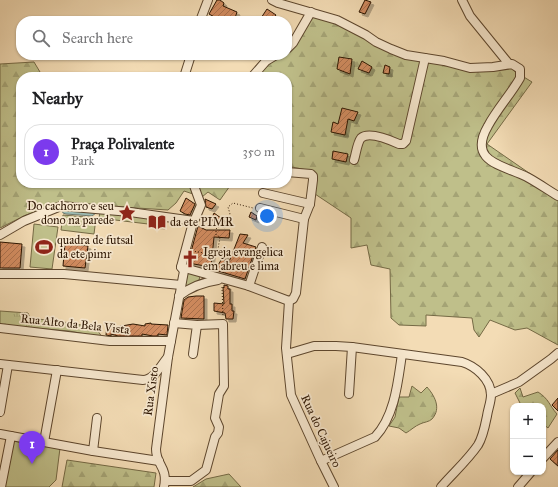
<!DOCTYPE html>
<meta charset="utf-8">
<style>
body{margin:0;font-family:"IM FELL Great Primer",serif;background:#f6f6f6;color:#202124}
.controls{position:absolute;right:12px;bottom:12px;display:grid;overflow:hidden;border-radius:8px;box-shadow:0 1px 3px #0004}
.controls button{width:36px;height:36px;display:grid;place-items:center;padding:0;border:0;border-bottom:1px solid #e0e0e0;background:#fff;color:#202124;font:20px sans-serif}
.you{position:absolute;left:267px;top:216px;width:14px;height:14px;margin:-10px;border:3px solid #fff;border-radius:50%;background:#1a73e8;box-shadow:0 0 0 6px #1a73e833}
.badge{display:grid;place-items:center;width:26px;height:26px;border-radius:50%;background:#7c3aed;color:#fff;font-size:13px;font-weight:700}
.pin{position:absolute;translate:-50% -33px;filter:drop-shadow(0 1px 2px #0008)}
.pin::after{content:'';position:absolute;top:21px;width:14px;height:12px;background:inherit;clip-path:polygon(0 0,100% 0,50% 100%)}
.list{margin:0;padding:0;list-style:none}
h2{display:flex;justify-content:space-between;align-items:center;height:52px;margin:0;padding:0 16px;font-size:17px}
h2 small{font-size:13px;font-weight:400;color:#757577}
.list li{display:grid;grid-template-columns:26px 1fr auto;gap:12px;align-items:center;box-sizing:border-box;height:56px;margin:0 8px 8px;padding:0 8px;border:1px solid #e0e0e0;border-radius:16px}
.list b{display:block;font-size:15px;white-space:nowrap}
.list p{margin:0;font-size:13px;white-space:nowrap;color:#757577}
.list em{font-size:13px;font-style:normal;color:#757577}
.icon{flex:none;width:22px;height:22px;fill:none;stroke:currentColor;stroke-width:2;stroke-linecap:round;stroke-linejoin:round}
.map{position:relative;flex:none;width:558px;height:487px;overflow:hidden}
.search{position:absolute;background:#fff;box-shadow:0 1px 3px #0004;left:16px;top:16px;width:276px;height:44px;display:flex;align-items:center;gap:10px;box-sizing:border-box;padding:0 14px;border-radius:16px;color:#757577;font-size:15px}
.panel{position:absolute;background:#fff;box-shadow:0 1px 3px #0004;left:16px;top:72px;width:276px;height:116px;border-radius:16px}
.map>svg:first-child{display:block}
.grass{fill:url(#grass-tufts);stroke:#756a45}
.forest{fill:url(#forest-firs);stroke:#756a45}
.green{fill:#bfbf8a;stroke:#756a45}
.water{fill:#9cbab2;stroke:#6f786b}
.building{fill:url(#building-hatch);stroke:#2b1400;filter:url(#shadow)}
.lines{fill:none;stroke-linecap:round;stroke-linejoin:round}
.minor-casing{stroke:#5d462d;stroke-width:10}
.path{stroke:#2b1400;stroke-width:1;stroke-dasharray:1 2;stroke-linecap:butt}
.minor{stroke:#f7e8cf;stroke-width:8}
.labels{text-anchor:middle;stroke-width:3.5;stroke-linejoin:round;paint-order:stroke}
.poi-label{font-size:12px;fill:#2b1400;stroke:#f7e8cf;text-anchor:start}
.street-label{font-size:12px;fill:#2b1400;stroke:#f7e8cf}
</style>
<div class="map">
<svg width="558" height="487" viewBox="0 0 558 487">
<defs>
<pattern id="grass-tufts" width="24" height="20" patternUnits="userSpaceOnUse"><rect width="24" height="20" fill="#bfbf8a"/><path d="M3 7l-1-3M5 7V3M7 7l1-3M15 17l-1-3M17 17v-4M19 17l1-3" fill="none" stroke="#a4a375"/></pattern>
<pattern id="forest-firs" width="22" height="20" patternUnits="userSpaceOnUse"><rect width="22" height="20" fill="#bfbf8a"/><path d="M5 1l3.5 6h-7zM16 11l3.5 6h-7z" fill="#a4a375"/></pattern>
<pattern id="building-hatch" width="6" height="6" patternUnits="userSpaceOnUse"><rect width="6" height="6" fill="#d28c60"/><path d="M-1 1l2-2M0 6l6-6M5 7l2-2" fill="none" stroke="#ab714d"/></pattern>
<filter id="shadow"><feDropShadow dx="3" dy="3" stdDeviation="0" flood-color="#0004"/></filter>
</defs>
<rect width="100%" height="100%" fill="#f3dcb5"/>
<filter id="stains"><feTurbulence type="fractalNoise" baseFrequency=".005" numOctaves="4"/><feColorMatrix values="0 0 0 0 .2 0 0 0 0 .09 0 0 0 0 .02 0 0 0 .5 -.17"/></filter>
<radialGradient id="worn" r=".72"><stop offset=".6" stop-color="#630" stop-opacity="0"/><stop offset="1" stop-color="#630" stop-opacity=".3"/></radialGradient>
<!-- grass -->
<g class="grass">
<polygon points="63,215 96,218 94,234 61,230"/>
<polygon points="0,311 28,313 30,318 71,323 96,328 102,337 69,331 0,325"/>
</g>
<!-- forest -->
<g class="forest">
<path d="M 310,15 L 339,24 L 389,52 L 466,68 L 511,64 L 514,71 L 532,82 L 487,144 L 558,193 L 558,345 L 527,328 L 515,330 L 490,320 L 479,337 L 474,330 L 472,318 L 426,315 L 426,326 L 399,325 L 391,318 L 390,269 L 371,265 L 367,245 L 351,248 L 351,218 L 315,194 L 312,171 L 287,166 L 287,77 L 258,77 C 265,68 275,55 287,55 L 287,52 L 296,46 Z"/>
<polygon points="34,62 43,77 21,77 21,183 232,183 220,200 208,192 202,197 184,191 176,203 168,210 61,203 26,215 0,228 0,64"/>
<path d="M 412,386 L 421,393 L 427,387 C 434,395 442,408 432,419 C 429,422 424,422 420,424 C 415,426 411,430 406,433 L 399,428 L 389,426 L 395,417 L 399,397 L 409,397 Z"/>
<path d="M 520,388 L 523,397 L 538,392 C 549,399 549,405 557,414 L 548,428 L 543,424 L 543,406 L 516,406 L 520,403 L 515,393 Z"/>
<polygon points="67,460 156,473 154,487 62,487"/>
<polygon points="229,474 241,487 193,487 206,479"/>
</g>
<!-- green -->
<g class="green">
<polygon points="100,212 148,217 148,224 99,218"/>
<polygon points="34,224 58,227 52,269 30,267"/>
<polygon points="186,270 200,275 199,281 183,288"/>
<polygon points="12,441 60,448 56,480 49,487 3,487"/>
</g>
<!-- water -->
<polygon class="water" points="62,210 96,211 96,213 92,216 66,214 63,213"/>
<!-- building -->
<g class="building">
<polygon points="217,0 220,0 224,3 223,6 237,12 234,21 226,21 219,17 218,19 209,14"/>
<polygon points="365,0 371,2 365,14 359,12"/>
<polygon points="267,9 276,15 271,21 259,21"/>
<polygon points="339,57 352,59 350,74 337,69"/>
<polygon points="362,61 372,67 369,73 358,69"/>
<polygon points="385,65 390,67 389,74 383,73"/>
<polygon points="342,108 358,112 354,121 348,119 345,135 331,132 333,122 338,124"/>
<polygon points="333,151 348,154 346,162 332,159"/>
<polygon points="186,198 195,204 190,215 185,214 180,211"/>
<polygon points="205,199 216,204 212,209 206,207"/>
<polygon points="251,212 257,216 256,220 249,217"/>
<polygon points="214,213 225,221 222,225 211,220"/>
<polygon points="151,220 163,222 162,226 150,225"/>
<polygon points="198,226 206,230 230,230 229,238 214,237 211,267 188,263"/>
<polygon points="240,234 248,235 243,243 256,247 245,279 215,270 226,252 224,266 227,267"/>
<polygon points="0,242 22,244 20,268 0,268"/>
<polygon points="65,243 88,246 85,268 63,266"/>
<polygon points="224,285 228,286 228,289 230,289 230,304 232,304 232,311 234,311 233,319 226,319 225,313 214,311 214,303 224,304 223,287 224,288"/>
<polygon points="196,296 204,296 204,319 181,318 184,300 188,297"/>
<polygon points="151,323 151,324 168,325 167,335 158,334 158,336 153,336 142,334 142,336 118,336 111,334 111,336 106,335 107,325 116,327 133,324 145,326 145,324"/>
<polygon points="558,398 558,411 552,405"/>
<polygon points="558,450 558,466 550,459"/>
</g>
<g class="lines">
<!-- minor casing -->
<g class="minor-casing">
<g id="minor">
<path d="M 272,0 L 278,3 L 337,20 L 366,35 L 376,42 L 391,49 L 406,55 L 444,61 L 470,68 L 493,67 L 512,64 L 520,69 L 520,78 C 511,94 497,109 488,126 C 467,162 503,165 527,177 C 538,183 548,190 558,196"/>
<polyline points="462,0 470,16 509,64"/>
<polyline points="200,21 208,0"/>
<polyline points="287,49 293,43 311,12"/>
<polyline points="184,77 191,55"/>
<polyline points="252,77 266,61 276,55"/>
<path d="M 354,160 C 356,154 357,143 361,138 C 369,131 390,140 399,144 L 403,144 L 406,141 L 425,58"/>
<polyline points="287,172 311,174 313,176 313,180 310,204 304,219 296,293 293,299 289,301 286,348 291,395 321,461 334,487"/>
<polyline points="263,193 310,204"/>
<polyline points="260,208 304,219"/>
<polyline points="0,235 24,221 61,206 130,212 194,221"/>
<polyline points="181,267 249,286 289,301"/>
<polyline points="0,274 64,274 181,285"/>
<polyline points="249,286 262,247"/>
<path d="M 179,296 C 190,287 205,282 218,280"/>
<polyline points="174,323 197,325 193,354"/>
<polyline points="0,328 110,341 171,341"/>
<path d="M 287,354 L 314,346 L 336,346 L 352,347 L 462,362 C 475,366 491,379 491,395 C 491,402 488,409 487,416 C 485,426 483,437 478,445 C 467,461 453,473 441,487"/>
<path d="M 0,364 L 143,380 C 154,380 161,365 168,357"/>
<polyline points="349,394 352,347"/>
<polyline points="491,394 519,382 551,359 558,353"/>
<polyline points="0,412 8,365"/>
<polyline points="0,434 93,451 159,461"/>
<polyline points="44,442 57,370"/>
<polyline points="93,451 97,418"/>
<polyline points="543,458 558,442"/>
<path d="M 321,461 L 375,437 C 395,416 398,381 402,354"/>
<polyline points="165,481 191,481 206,470 215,437 218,433 219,427 215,418 219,394 224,386 223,324 197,325"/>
<polyline points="1,487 11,436"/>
<path d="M 164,487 C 168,466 156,466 156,449 L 168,357 L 184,271 L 181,267 L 192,226 L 201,205 L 193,183"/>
<polyline points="518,487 531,472"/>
</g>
</g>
<!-- path -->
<g class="path">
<path d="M 192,251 L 217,255 L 220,237 L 216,235 L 216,229 C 223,222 225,227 230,214 L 228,207 L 233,203 L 253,208"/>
<polyline points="222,287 223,317"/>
</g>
<!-- minor -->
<use href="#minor" class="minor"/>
</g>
<!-- icons -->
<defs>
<g id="sight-bare" transform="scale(1.38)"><path d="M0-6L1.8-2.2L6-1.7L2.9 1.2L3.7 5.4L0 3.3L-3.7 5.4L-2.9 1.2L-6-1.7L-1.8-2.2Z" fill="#8f2418" stroke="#f7e8cf" stroke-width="2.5" paint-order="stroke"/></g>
<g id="library-bare" transform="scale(1.38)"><path d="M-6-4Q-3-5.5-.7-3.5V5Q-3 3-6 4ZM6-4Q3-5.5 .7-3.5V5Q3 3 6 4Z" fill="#8f2418" stroke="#f7e8cf" stroke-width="2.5" paint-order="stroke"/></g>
<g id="stadium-bare" transform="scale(1.38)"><path d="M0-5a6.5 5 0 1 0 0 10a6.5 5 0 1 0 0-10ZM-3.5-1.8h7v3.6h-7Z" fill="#8f2418" stroke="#f7e8cf" stroke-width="2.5" paint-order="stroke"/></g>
<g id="church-bare" transform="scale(1.38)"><path d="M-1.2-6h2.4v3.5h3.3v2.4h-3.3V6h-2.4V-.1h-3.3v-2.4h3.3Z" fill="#8f2418" stroke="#f7e8cf" stroke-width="2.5" paint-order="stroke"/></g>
</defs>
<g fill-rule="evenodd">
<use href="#sight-bare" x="127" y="213"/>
<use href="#library-bare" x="157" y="222"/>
<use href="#stadium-bare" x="44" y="247"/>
<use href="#church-bare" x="190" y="259"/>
</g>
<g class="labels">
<!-- poi labels -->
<g class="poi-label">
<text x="114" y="210" text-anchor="end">Do cachorro e seu<tspan x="114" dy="14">dono na parede</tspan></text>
<text x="170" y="226">da ete PIMR</text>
<text x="57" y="244">quadra de futsal<tspan x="57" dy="14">da ete pimr</tspan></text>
<text x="203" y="256">Igreja evangelica<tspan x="203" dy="14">em abreu e lima</tspan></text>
</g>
<!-- street labels -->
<g class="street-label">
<text transform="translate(75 324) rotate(6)" y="4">Rua Alto da Bela Vista</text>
<text transform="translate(151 391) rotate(-82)" y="4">Rua Xisto</text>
<text transform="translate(321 431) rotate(65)" y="4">Rua do Cajueiro</text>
</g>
</g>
<rect width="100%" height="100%" filter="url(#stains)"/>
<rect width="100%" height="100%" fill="url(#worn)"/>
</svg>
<div class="controls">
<button>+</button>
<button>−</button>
</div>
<div class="you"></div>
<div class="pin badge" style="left:32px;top:464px">1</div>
<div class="search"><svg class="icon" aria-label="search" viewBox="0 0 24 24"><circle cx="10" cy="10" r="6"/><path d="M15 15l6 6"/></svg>Search here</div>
<section class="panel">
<h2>Nearby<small></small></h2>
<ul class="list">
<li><span class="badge">1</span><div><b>Praça Polivalente</b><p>Park</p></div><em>350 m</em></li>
</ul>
</section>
</div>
